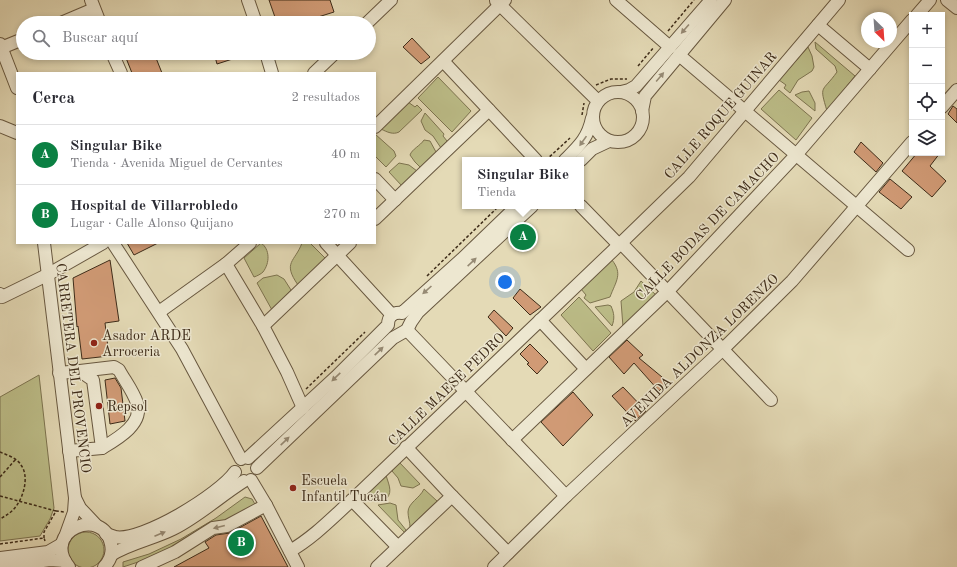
<!DOCTYPE html>
<html lang="es">
<meta charset="utf-8">
<style>
body{margin:0;font-family:"Old Standard TT",serif;background:#f2f2f3;color:#2b2b33}
.controls{position:absolute;right:12px;top:12px;display:grid;overflow:hidden;border-radius:0px;box-shadow:0 2px 6px #0003}
.controls button{width:36px;height:36px;display:grid;place-items:center;padding:0;border:0;border-bottom:1px solid #e1e1e2;background:#fff;color:#2b2b33;font:20px sans-serif}
.compass{position:absolute;left:861px;top:12px;width:36px;height:36px;border-radius:50%;background:#fff;box-shadow:0 2px 6px #0003;rotate:155deg}
.you{position:absolute;left:505px;top:282px;width:14px;height:14px;margin:-10px;border:3px solid #fff;border-radius:50%;background:#1a73e8;box-shadow:0 0 0 6px #1a73e833}
.badge{display:grid;place-items:center;width:26px;height:26px;border-radius:50%;background:#0b8043;color:#fff;font-size:13px;font-weight:700}
.pin{position:absolute;translate:-50% -50%;border:2px solid #fff;box-shadow:0 1px 4px #0006}
.popup{position:absolute;left:462px;top:157px;width:122px;height:52px;box-sizing:border-box;display:grid;place-content:center;border-radius:0px;background:#fff;filter:drop-shadow(0 1px 3px #0005);font-size:13px;white-space:nowrap;color:#7c7c81}
.popup b{font-size:15px;color:#2b2b33}
.popup::after{content:'';position:absolute;left:50%;top:100%;margin-left:-8px;border:8px solid transparent;border-top-color:#fff}
.list{margin:0;padding:0;list-style:none}
h2{display:flex;justify-content:space-between;align-items:center;height:52px;margin:0;padding:0 16px;font-size:17px}
h2 small{font-size:13px;font-weight:400;color:#7c7c81}
.list li{display:grid;grid-template-columns:26px 1fr auto;gap:12px;align-items:center;box-sizing:border-box;height:60px;padding:0 16px;border-top:1px solid #e1e1e2}
.list b{display:block;font-size:15px;white-space:nowrap}
.list p{margin:0;font-size:13px;white-space:nowrap;color:#7c7c81}
.list em{font-size:13px;font-style:normal;color:#7c7c81}
.icon{flex:none;width:22px;height:22px;fill:none;stroke:currentColor;stroke-width:2;stroke-linecap:round;stroke-linejoin:round}
.map{position:relative;flex:none;width:957px;height:567px;overflow:hidden}
.search{position:absolute;background:#fff;box-shadow:0 2px 6px #0003;left:16px;top:16px;width:360px;height:44px;display:flex;align-items:center;gap:10px;box-sizing:border-box;padding:0 14px;border-radius:22px;color:#7c7c81;font-size:15px}
.panel{position:absolute;background:#fff;box-shadow:0 2px 6px #0003;left:16px;top:72px;width:360px;height:172px;border-radius:0px}
.map>svg:first-child{display:block}
.green{fill:#bcbd88;stroke:#7d7450}
.building{fill:#d09a75;stroke:#3e2c19}
.lines{fill:none;stroke-linecap:round;stroke-linejoin:round}
.minor-casing{stroke:#685840;stroke-width:14}
.path{stroke:#3e2c19;stroke-width:1.5;stroke-dasharray:3 2;stroke-linecap:butt}
.minor{stroke:#ede7d0;stroke-width:12}
.oneway{fill:#968a74}
.poi-dot{fill:#8f2418;stroke:#ede7d0;stroke-width:1.5}
.labels{text-anchor:middle;stroke-width:3;stroke-linejoin:round;paint-order:stroke}
.street-label{font-size:14px;fill:#3e2c19;stroke:#ede7d0}
.poi-label{font-size:14px;fill:#3e2c19;stroke:#ede7d0;text-anchor:start}
</style>
<div class="map">
<svg width="957" height="567" viewBox="0 0 957 567">
<rect width="100%" height="100%" fill="#e4dab6"/>
<filter id="stains"><feTurbulence type="fractalNoise" baseFrequency=".005" numOctaves="4"/><feColorMatrix values="0 0 0 0 .2 0 0 0 0 .09 0 0 0 0 .02 0 0 0 .5 -.17"/></filter>
<radialGradient id="worn" r=".72"><stop offset=".6" stop-color="#630" stop-opacity="0"/><stop offset="1" stop-color="#630" stop-opacity=".3"/></radialGradient>
<!-- green -->
<g class="green">
<path d="M 815,42 L 855,76 L 827,111 C 819,84 822,93 837,72 L 835,66 L 816,49 Z"/>
<polygon points="808,47 812,56 814,67 812,71 798,80 790,93 784,88 786,85 779,80"/>
<polygon points="438,77 471,111 452,132 418,98"/>
<polygon points="779,90 812,118 796,140 761,109"/>
<polygon points="809,91 815,103 815,111 795,95 802,92"/>
<path d="M 408,102 L 415,107 L 417,105 L 422,110 L 399,132 C 393,135 387,132 381,129 Z"/>
<polygon points="425,113 444,134 443,136 447,141 441,148 433,136 425,130 421,121"/>
<polygon points="375,134 394,151 396,156 386,167 375,156"/>
<path d="M 424,140 L 430,141 L 436,152 L 421,168 L 415,162 L 410,155 C 412,149 420,146 424,140 Z"/>
<polygon points="399,163 409,165 417,171 402,186 389,172"/>
<path d="M 261,243 C 270,249 270,263 263,272 C 261,274 257,276 254,277 L 244,258 Z"/>
<path d="M 302,243 L 310,243 L 325,258 L 298,285 C 282,262 295,262 302,243 Z"/>
<path d="M 612,260 C 623,274 616,281 610,297 L 590,303 L 584,298 L 586,295 L 581,289 Z"/>
<polygon points="277,275 284,279 291,290 272,310 257,283 263,278"/>
<polygon points="641,281 656,295 623,327 621,301 634,292"/>
<polygon points="579,297 611,333 593,351 561,315"/>
<path d="M 608,305 L 611,306 C 614,313 615,318 612,326 L 595,307 Z"/>
<polygon points="39,375 54,508 50,519 40,536 0,541 0,397"/>
<polygon points="399,462 420,484 413,488 401,486 398,478 392,471"/>
<path d="M 386,475 C 388,483 393,491 387,498 L 378,499 L 376,501 L 368,492 Z"/>
<path d="M 424,489 L 437,501 L 410,527 C 410,522 408,517 408,512 C 408,503 420,498 424,489 Z"/>
<path d="M 245,497 L 252,499 L 256,506 C 213,528 170,553 123,567 L 123,562 L 149,554 L 181,539 L 216,518 Z"/>
<polygon points="390,503 396,505 398,520 406,530 405,533 378,505"/>
<circle cx="86" cy="550" r="18"/>
</g>
<!-- building -->
<g class="building">
<polygon points="269,0 330,0 334,12 299,23 277,23"/>
<polygon points="412,38 430,57 421,64 403,47"/>
<polygon points="124,53 154,53 162,73 132,73"/>
<polygon points="214,53 248,53 248,54 217,64"/>
<polygon points="953,106 957,109 957,123 948,114"/>
<polygon points="861,142 883,163 876,172 854,152"/>
<polygon points="917,153 940,153 930,166 946,181 932,197 902,171"/>
<polygon points="890,179 912,197 901,209 879,192"/>
<polygon points="127,243 158,243 134,255"/>
<polygon points="110,260 119,321 105,323 109,356 82,359 78,326 77,327 73,278"/>
<polygon points="520,289 541,307 530,315 513,298"/>
<polygon points="494,310 513,328 506,336 488,317"/>
<polygon points="627,340 643,355 639,358 668,382 659,391 634,363 624,374 609,357"/>
<polygon points="530,344 548,362 537,374 527,364 529,363 520,354"/>
<polygon points="115,378 121,388 125,421 110,424 105,380"/>
<polygon points="623,387 646,411 635,421 612,396"/>
<polygon points="573,392 593,415 563,446 541,422"/>
<polygon points="261,516 288,567 174,567 209,548 205,542 216,535 230,533"/>
</g>
<g class="lines">
<!-- minor casing -->
<g class="minor-casing">
<g id="minor">
<polyline points="91,0 100,23"/>
<polyline points="248,0 256,23"/>
<polyline points="616,0 670,47"/>
<polyline points="947,0 957,8"/>
<polyline points="496,1 598,101"/>
<polyline points="917,15 930,0"/>
<polyline points="61,23 94,9"/>
<polyline points="367,23 391,0"/>
<polyline points="818,25 870,69"/>
<polyline points="0,44 17,88"/>
<polyline points="1,48 23,39"/>
<polyline points="112,53 121,73"/>
<polyline points="266,53 272,73"/>
<polyline points="679,55 908,250"/>
<polyline points="443,61 536,160"/>
<polyline points="314,73 335,53"/>
<circle cx="618" cy="117" r="25"/>
<polyline points="621,92 629,90 636,86 711,0"/>
<polyline points="942,107 957,90"/>
<polyline points="642,111 645,96 725,0"/>
<polyline points="0,126 17,133"/>
<polyline points="375,127 505,0"/>
<path d="M 565,160 C 579,146 588,138 592,118"/>
<polyline points="581,160 592,149 609,141"/>
<polyline points="375,179 395,200"/>
<polyline points="581,206 619,245"/>
<polyline points="375,219 489,110"/>
<polyline points="44,243 75,498 74,512 65,537"/>
<polyline points="113,243 182,349 241,459"/>
<polyline points="326,243 392,315"/>
<polyline points="621,243 771,400"/>
<polyline points="226,264 263,326 287,372 303,408"/>
<polyline points="0,294 2,297 47,275 103,243"/>
<polyline points="159,312 226,264 250,243"/>
<polyline points="540,320 586,369"/>
<polyline points="263,326 350,243"/>
<polyline points="407,330 566,496"/>
<path d="M 80,371 L 114,367 L 119,370 C 125,381 133,391 137,403 C 144,424 117,439 102,448"/>
<polyline points="59,373 80,371 93,380 102,448 69,451"/>
<polyline points="512,440 668,291 796,155 912,20"/>
<polyline points="406,447 452,496 508,553"/>
<path d="M 248,458 L 336,377 L 388,325 C 388,316 393,312 402,313 L 462,259 L 517,206"/>
<polyline points="257,468 393,338 407,330 411,322 418,312 532,206"/>
<polyline points="251,480 266,505 298,567"/>
<polyline points="75,498 80,508 97,526"/>
<polyline points="352,500 398,547"/>
<path d="M 106,534 C 109,535 112,536 115,537 C 142,542 220,494 235,472"/>
<path d="M 290,551 C 314,537 332,518 352,500 L 621,243 L 689,177 L 839,0"/>
<path d="M 111,555 C 130,543 153,539 173,529 C 199,516 220,496 244,481"/>
<polyline points="0,558 48,552 62,544"/>
<polyline points="1,567 50,560 65,561"/>
<path d="M 69,567 C 40,531 103,505 111,544 C 113,553 110,561 104,567"/>
<polyline points="142,567 175,552 213,528 227,526 266,505"/>
<polyline points="377,567 452,496"/>
<polyline points="494,567 566,496 722,350 792,281 912,142"/>
</g>
</g>
<!-- path -->
<g class="path">
<polyline points="668,31 694,0"/>
<polyline points="638,66 654,47"/>
<polyline points="596,85 611,79 627,79"/>
<polyline points="582,115 584,103"/>
<polyline points="546,160 570,138"/>
<polyline points="427,276 499,206"/>
<polyline points="306,389 365,332"/>
<path d="M 0,452 C 7,455 17,458 21,465 C 30,477 23,500 13,510 C 9,514 5,516 0,519"/>
<polyline points="0,477 16,459"/>
<polyline points="0,496 56,511"/>
<polyline points="44,538 44,532 56,511 64,512"/>
<polyline points="0,544 44,538 45,541"/>
</g>
<!-- minor -->
<use href="#minor" class="minor"/>
</g>
<!-- one-way arrows -->
<defs><path id="oneway-solid" d="M-6-.8H1V-3.2L6.5 0L1 3.2V.8H-6Z"/></defs>
<g class="oneway">
<use href="#oneway-solid" transform="translate(685 29) rotate(131)"/>
<use href="#oneway-solid" transform="translate(660 77) rotate(-50)"/>
<use href="#oneway-solid" transform="translate(583 141) rotate(125)"/>
<use href="#oneway-solid" transform="translate(472 262) rotate(-43)"/>
<use href="#oneway-solid" transform="translate(427 290) rotate(138)"/>
<use href="#oneway-solid" transform="translate(379 351) rotate(-44)"/>
<use href="#oneway-solid" transform="translate(336 377) rotate(136)"/>
<use href="#oneway-solid" transform="translate(285 441) rotate(-44)"/>
<use href="#oneway-solid" transform="translate(219 527) rotate(166)"/>
<use href="#oneway-solid" transform="translate(160 534) rotate(-23)"/>
</g>
<!-- markers -->
<g class="poi-dot">
<circle cx="94" cy="343" r="4"/>
<circle cx="99" cy="406" r="4"/>
<circle cx="293" cy="488" r="4"/>
</g>
<g class="labels">
<!-- street labels -->
<g class="street-label">
<text transform="translate(720 115) rotate(-49)" y="5">CALLE ROQUE GUINAR</text>
<text transform="translate(707 226) rotate(-46)" y="5">CALLE BODAS DE CAMACHO</text>
<text transform="translate(699 350) rotate(-44)" y="5">AVENIDA ALDONZA LORENZO</text>
<text transform="translate(74 368) rotate(83)" y="5">CARRETERA DEL PROVENCIO</text>
<text transform="translate(446 389) rotate(-44)" y="5">CALLE MAESE PEDRO</text>
</g>
<!-- poi labels -->
<g class="poi-label">
<text x="102" y="340">Asador ARDE<tspan x="102" dy="16">Arroceria</tspan></text>
<text x="107" y="411">Repsol</text>
<text x="301" y="485">Escuela<tspan x="301" dy="16">Infantil Tucán</tspan></text>
</g>
</g>
<rect width="100%" height="100%" filter="url(#stains)"/>
<rect width="100%" height="100%" fill="url(#worn)"/>
</svg>
<div class="controls">
<button>+</button>
<button>−</button>
<button><svg class="icon" aria-label="locate" viewBox="0 0 24 24"><circle cx="12" cy="12" r="6"/><path d="M12 2v4M12 18v4M2 12h4M18 12h4"/></svg></button>
<button><svg class="icon" aria-label="layers" viewBox="0 0 24 24"><path d="M12 4l9 5-9 5-9-5zM3 14l9 5 9-5"/></svg></button>
</div>
<svg class="compass" viewBox="-18 -18 36 36"><path d="M0-13l5 13h-10z" fill="#e53935"/><path d="M0 13l5-13h-10z" fill="#7c7c81"/></svg>
<div class="you"></div>
<div class="pin badge" style="left:523px;top:237px">A</div>
<div class="popup"><b>Singular Bike</b>Tienda</div>
<div class="pin badge" style="left:241px;top:543px">B</div>
<div class="search"><svg class="icon" aria-label="search" viewBox="0 0 24 24"><circle cx="10" cy="10" r="6"/><path d="M15 15l6 6"/></svg>Buscar aquí</div>
<section class="panel">
<h2>Cerca<small>2 resultados</small></h2>
<ul class="list">
<li><span class="badge">A</span><div><b>Singular Bike</b><p>Tienda · Avenida Miguel de Cervantes</p></div><em>40 m</em></li>
<li><span class="badge">B</span><div><b>Hospital de Villarrobledo</b><p>Lugar · Calle Alonso Quijano</p></div><em>270 m</em></li>
</ul>
</section>
</div>
